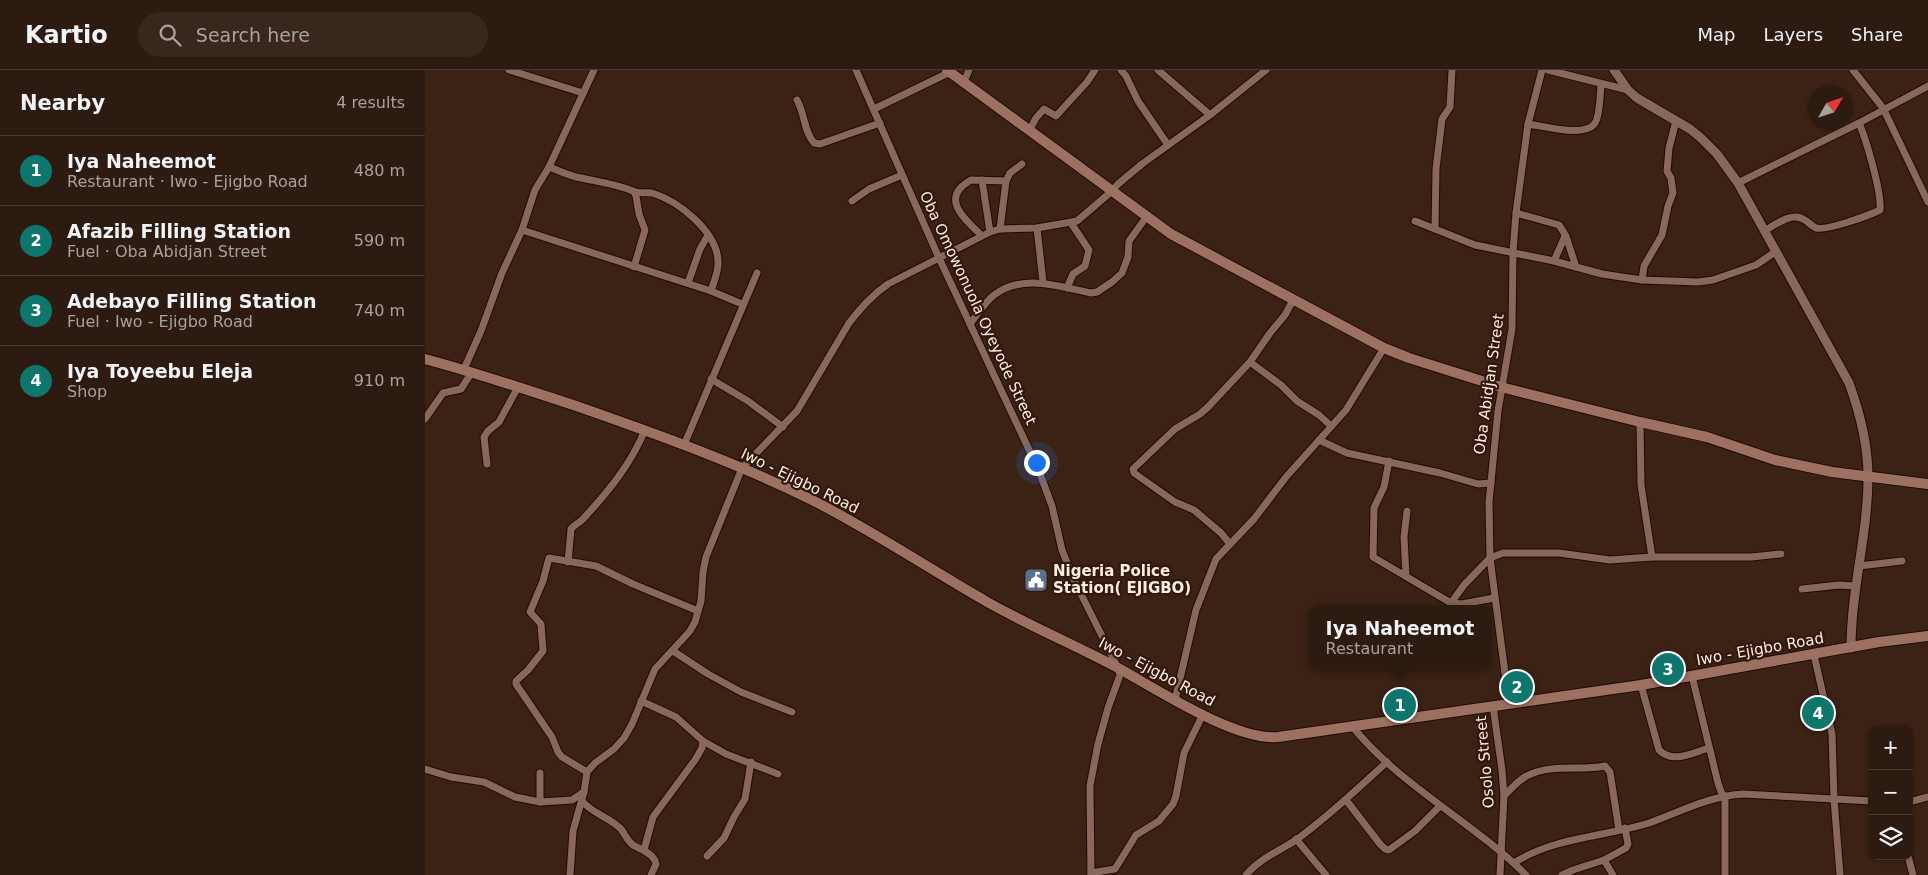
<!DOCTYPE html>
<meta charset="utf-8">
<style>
body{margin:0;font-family:"DejaVu Sans",sans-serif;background:#39271e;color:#f1f3f6}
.controls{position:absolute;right:15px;bottom:15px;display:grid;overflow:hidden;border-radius:10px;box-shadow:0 1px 4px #0004}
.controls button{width:45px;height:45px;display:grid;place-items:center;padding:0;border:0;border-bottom:1px solid #483830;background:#2d1a10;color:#f1f3f6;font:25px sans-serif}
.compass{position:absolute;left:1383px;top:15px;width:45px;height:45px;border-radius:50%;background:#2d1a10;box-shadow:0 1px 4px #0004;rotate:51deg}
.you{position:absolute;left:611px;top:392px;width:18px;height:18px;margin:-12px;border:4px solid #fff;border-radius:50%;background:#1a73e8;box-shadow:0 0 0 8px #1a73e833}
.badge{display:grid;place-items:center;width:32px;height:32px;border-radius:50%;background:#0f766e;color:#fff;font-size:16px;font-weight:700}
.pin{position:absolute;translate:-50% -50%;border:2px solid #fff;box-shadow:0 1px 5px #0006}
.popup{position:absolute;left:884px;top:535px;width:182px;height:65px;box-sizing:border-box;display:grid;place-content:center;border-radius:10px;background:#2d1a10;filter:drop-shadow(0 1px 4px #0005);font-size:16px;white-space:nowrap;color:#a7a19f}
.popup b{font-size:19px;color:#f1f3f6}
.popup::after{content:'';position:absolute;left:50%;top:100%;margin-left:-10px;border:10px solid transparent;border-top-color:#2d1a10}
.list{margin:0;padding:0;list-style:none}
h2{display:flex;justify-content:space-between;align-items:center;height:65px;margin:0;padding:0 20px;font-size:21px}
h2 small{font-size:16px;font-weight:400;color:#a7a19f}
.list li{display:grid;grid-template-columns:32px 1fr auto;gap:15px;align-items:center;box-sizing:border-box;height:70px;padding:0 20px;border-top:1px solid #483830}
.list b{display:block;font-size:19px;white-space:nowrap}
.list p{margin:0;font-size:16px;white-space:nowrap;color:#a7a19f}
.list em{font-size:16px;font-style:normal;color:#a7a19f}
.icon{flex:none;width:28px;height:28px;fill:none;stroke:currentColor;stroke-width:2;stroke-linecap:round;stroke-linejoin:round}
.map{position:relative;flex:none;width:1503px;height:805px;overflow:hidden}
header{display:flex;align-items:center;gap:30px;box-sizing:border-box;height:70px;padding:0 25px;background:#2d1a10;border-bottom:1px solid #483830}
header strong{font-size:24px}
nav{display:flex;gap:28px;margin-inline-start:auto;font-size:18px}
.search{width:350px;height:45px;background:#39271e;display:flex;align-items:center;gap:12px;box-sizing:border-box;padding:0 18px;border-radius:28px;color:#a7a19f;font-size:19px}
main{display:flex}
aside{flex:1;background:#2d1a10}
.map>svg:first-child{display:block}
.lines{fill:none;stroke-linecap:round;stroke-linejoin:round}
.minor-casing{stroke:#220a01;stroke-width:9}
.tertiary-casing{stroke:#220a01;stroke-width:11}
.secondary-casing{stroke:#220a01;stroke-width:12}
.minor{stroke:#87685a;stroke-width:7}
.tertiary{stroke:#87685a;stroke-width:9}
.secondary{stroke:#9c7161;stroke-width:10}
.labels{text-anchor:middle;stroke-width:4.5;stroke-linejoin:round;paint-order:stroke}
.street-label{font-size:15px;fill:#feece3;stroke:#31180c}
.poi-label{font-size:15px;font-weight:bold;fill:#feece3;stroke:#31180c;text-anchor:start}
</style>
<header>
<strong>Kartio</strong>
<div class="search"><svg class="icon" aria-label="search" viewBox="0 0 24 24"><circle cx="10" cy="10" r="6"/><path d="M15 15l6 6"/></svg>Search here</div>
<nav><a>Map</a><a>Layers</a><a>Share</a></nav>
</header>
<main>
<aside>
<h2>Nearby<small>4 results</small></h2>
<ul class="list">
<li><span class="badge">1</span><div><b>Iya Naheemot</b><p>Restaurant · Iwo - Ejigbo Road</p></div><em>480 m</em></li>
<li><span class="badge">2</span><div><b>Afazib Filling Station</b><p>Fuel · Oba Abidjan Street</p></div><em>590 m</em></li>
<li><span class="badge">3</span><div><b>Adebayo Filling Station</b><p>Fuel · Iwo - Ejigbo Road</p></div><em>740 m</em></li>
<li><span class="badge">4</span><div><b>Iya Toyeebu Eleja</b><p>Shop</p></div><em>910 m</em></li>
</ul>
</aside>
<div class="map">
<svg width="1503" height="805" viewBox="0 0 1503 805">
<rect width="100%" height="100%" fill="#3c2215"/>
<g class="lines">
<!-- minor casing -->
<g class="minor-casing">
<g id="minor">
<polyline points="84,0 158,23"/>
<polyline points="431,0 514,188 614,401 627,436 637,480 649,510 693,598 695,605 683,638 673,674 665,716 666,805"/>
<polyline points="696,0 701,6 713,31 743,75"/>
<polyline points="733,0 785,45"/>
<polyline points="1123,0 1203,20"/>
<polyline points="1428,0 1458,38 1503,132"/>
<polyline points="539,12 544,0"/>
<path d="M 372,30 C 380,44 379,62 389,73 L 395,74 L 455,53"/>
<polyline points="449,39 525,2"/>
<path d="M 1103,54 C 1118,56 1161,68 1170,53 C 1175,46 1175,24 1176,15"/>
<polyline points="604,61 611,48 619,39 631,46 662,12 670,0"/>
<path d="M 124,97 C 135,101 145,106 156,108 C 174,112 191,114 208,121 C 213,124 221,122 227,123 C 254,131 292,162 293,191 C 294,201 289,211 286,221"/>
<polyline points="557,110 565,162"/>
<polyline points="1313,113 1434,53 1503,16"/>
<polyline points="209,122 211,126 214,144 220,160 209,197"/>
<polyline points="427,131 444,119 477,105"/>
<polyline points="1091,143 1134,155 1141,166 1151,197"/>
<polyline points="990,151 1050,175 1129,191 1177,204 1217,210 1273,212 1288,210 1331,195 1350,182"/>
<polyline points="612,158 618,212"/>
<polyline points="575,159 581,111 585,103 597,94"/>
<polyline points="1010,159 1011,99 1017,49 1025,37 1027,0"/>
<polyline points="97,160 286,221 317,234"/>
<path d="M 1339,161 C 1350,155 1366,142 1378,149 C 1383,151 1386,156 1391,158 C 1402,161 1445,145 1455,140 C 1457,123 1441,69 1434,53"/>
<path d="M 556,165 C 539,148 514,128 546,110 L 581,111"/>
<polyline points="1129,191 1140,166"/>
<polyline points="1217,210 1219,196 1237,165 1243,136 1248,123 1246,108 1242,101 1244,78 1251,51"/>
<polyline points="263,213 275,179 283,165"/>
<polyline points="642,218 648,204 660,196 664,180 646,153"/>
<path d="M 545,254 C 552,245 560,232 569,225 C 598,203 635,217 666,223 L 672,222 L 687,212 L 697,203 L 703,187 L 704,171 L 722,146"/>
<polyline points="825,292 856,315 872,331 894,345 906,356"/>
<polyline points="39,299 56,261 77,203 97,160 110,120 124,97 169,0"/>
<polyline points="286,309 323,331 358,357"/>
<polyline points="0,349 18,323 36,319 47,302"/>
<polyline points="1215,352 1216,415 1227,487"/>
<polyline points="894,370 922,383 1015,403 1053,414 1066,413"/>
<polyline points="259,375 332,203"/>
<polyline points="964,391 959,417 949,438 948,487 1026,533 1037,534 1069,528"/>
<polyline points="62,394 59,367 63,361 74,352 93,317"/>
<polyline points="805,474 796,463 769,440 750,432 709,403 708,399 750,359 775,344 783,337 825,292 845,263 860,245 868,230"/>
<path d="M 143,492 L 146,459 C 150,454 154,453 158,449 C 183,422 206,394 220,360"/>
<polyline points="1434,496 1477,491"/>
<polyline points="981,506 979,467 982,441"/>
<polyline points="1377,519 1414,515 1431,516"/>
<polyline points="1026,533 1039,515 1065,488 1078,483 1134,483 1185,490 1227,487 1326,487 1356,484"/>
<polyline points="248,581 283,604 316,622 367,642"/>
<polyline points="1389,585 1407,664 1409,729 1415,805"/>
<polyline points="1267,606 1293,713 1297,724 1300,726 1300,805"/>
<path d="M 1216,615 L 1234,680 C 1248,694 1267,683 1284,678"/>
<polyline points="750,630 771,540 791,489 829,449 861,407 921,340 959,278"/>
<polyline points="216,631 251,647 278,671 301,684 353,704"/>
<polyline points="1084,634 1065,488 1064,432 1073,341 1087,259 1088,182 1091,143 1103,54 1117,0"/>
<polyline points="1068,636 1077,700 1079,726 1075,805"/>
<path d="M 927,656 C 975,716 1047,751 1101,805"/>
<polyline points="0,699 26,707 59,712 90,727 115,732 147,730 159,722"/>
<polyline points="162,702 137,687 133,682 127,667 91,614 91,611 103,600 118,581 116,554 105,542 118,511 124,488 171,496 208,514 273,541"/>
<path d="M 1079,726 C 1087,718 1095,708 1106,704 C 1129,694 1156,701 1180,696 L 1185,702 L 1194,760"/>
<polyline points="921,730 955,774 960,779 964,780 990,761 1015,736"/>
<path d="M 157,731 C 168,744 184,747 196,759 C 200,764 202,771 208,775 C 216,780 229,783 231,794 L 226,805"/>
<polyline points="115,732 115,703"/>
<polyline points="1484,732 1503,727"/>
<polyline points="871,769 901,805"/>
<polyline points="219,780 228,747 270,690 277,678 278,671"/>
<polyline points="282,786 299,768 309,747 320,729 326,692"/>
<polyline points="1483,786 1488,805"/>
<polyline points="1179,790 1188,805"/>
<path d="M 1089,793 C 1129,767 1179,767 1224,753 C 1255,742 1284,726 1318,724 L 1447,731"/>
<polyline points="666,803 690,799 711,765 734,751 748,734 751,726 759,683 778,644"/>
<path d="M 145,805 L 148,761 L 159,722 L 162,702 L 170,693 L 189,679 L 199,668 L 207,654 L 230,599 L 265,561 L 270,552 L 276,531 L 278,502 L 281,487 L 317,398 L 372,341 L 424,253 C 436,238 447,225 463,214 L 565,162 L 575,159 L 612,158 L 652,151 L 687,121 L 693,114 L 717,94 L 785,45 L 841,0"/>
<path d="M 821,805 C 834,789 854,781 871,770 C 903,747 932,719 962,692"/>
<polyline points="1137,805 1148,800 1179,790 1201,778 1203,774 1200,758"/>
</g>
</g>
<!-- tertiary casing -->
<g class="tertiary-casing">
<path id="tertiary" d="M 1189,0 L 1203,20 L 1212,28 L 1265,59 L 1276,68 L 1292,84 L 1313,113 L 1424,313 C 1435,343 1443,375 1443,407 C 1443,464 1426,520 1426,578"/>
</g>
<!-- secondary casing -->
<g class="secondary-casing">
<g id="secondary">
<polyline points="522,0 746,164 959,278 984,288 1076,317 1215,352 1282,367 1350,390 1407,402 1503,414"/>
<path d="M 0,289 C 53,303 105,321 157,338 C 234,365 312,393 385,429 C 447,460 504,499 564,533 C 607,557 652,576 695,599 C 733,620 811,671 853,667 L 1216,615 L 1454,572 L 1503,566"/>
</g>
</g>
<!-- minor -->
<use href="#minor" class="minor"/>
<!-- tertiary -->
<use href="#tertiary" class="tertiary"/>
<!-- secondary -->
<use href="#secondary" class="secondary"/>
</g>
<!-- icons -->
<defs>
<g id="civic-square" transform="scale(1.25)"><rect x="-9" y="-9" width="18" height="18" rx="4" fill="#5c6f8a" stroke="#31180c"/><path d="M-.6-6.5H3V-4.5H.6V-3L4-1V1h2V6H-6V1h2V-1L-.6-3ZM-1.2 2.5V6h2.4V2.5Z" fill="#fff"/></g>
</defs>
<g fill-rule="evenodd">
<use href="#civic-square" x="611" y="510"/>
</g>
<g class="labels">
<!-- street labels -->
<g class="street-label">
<text transform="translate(553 238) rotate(65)" y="5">Oba Omowonuola Oyeyode Street</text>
<text transform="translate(1064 314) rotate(-82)" y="5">Oba Abidjan Street</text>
<text transform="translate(375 411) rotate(26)" y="5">Iwo - Ejigbo Road</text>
<text transform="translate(1335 579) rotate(-10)" y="5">Iwo - Ejigbo Road</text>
<text transform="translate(732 602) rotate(28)" y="5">Iwo - Ejigbo Road</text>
<text transform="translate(1060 692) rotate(-95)" y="5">Osolo Street</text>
</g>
<!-- poi labels -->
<g class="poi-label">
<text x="628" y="506">Nigeria Police<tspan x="628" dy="17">Station( EJIGBO)</tspan></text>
</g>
</g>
</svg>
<div class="controls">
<button>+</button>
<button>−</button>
<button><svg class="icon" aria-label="layers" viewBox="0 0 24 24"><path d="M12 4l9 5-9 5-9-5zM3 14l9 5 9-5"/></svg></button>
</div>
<svg class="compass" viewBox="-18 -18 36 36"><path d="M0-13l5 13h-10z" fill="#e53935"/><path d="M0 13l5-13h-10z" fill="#a7a19f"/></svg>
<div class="you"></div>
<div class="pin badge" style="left:975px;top:635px">1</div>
<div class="popup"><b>Iya Naheemot</b>Restaurant</div>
<div class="pin badge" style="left:1092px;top:617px">2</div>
<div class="pin badge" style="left:1243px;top:599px">3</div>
<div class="pin badge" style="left:1393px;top:643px">4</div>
</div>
</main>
